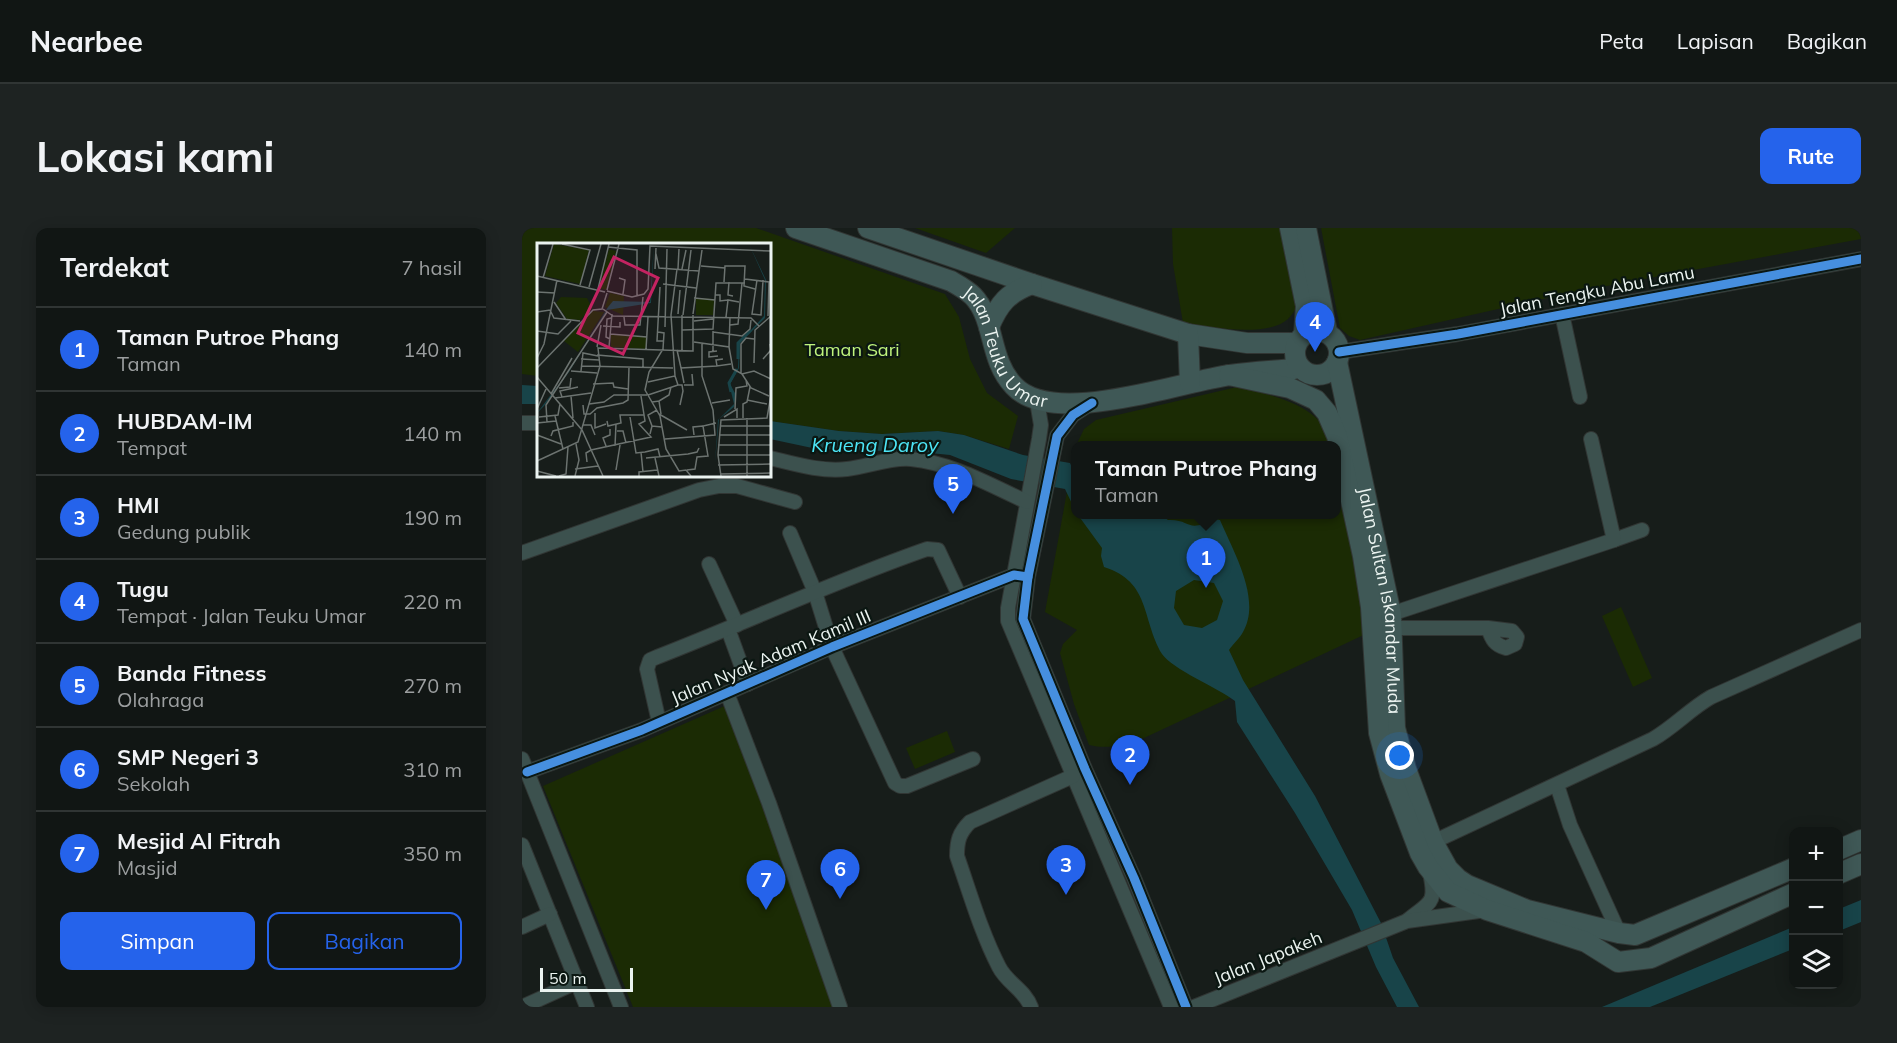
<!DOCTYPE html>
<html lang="id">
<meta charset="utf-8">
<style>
body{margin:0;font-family:Mulish,sans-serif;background:#1e2322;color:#f1f3f6}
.controls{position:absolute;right:18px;bottom:18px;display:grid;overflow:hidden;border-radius:12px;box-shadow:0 3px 15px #0003}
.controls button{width:54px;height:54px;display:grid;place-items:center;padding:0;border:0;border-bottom:2px solid #303534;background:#111614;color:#f1f3f6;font:30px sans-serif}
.scale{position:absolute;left:18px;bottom:15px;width:93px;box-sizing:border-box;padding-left:6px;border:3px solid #ebf3f0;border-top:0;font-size:16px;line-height:21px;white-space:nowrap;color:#ebf3f0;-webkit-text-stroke:4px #0b1712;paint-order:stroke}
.you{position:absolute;left:878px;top:528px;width:21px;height:21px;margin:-15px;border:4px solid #fff;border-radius:50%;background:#1a73e8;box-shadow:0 0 0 9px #1a73e833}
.badge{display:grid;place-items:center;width:39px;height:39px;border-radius:50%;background:#2563eb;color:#fff;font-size:20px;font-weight:700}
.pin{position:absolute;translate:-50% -50px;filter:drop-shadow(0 2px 3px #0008)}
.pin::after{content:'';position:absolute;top:32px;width:21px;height:18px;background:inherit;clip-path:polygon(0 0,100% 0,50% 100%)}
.popup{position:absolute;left:549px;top:213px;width:270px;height:78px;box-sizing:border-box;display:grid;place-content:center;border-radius:12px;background:#111614;filter:drop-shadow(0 2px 4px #0005);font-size:20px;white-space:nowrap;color:#9c9fa0}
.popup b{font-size:22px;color:#f1f3f6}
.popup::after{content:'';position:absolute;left:50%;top:100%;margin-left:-12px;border:12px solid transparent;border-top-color:#111614}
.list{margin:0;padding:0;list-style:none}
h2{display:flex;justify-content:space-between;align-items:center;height:78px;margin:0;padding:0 24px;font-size:26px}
h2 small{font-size:20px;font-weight:400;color:#9c9fa0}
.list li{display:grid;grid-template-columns:39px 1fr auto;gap:18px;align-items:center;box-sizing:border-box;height:84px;padding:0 24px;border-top:2px solid #303534}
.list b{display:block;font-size:22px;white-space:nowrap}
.list p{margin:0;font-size:20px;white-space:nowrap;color:#9c9fa0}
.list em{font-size:20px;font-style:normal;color:#9c9fa0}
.actions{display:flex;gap:12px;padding:18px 24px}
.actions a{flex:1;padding:14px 0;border:2px solid #2563eb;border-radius:12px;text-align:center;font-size:21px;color:#2563eb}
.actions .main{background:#2563eb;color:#fff}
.icon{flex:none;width:33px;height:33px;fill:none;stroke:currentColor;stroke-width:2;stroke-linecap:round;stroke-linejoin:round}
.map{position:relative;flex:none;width:1339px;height:779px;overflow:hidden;border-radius:12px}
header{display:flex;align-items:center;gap:36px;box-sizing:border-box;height:84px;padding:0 30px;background:#111614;border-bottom:2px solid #303534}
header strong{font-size:28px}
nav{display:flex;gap:33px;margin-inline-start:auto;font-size:21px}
.intro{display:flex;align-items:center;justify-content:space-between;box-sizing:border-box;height:144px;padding:0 36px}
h1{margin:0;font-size:42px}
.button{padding:15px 27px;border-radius:12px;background:#2563eb;color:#fff;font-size:21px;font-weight:700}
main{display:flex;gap:36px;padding:0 36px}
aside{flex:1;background:#111614;border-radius:12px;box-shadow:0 3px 15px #0003}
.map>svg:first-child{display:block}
.green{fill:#1b2b04}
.water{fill:#184449;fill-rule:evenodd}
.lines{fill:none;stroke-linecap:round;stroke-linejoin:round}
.minor-casing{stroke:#313634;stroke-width:16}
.highway-casing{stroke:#313634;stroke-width:22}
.minor{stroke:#3c514e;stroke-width:14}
.highway{stroke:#3f5856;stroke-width:20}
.cycleway-casing{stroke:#0b1712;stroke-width:13}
.cycleway{stroke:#468fdf;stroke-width:9}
.labels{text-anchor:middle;stroke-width:4.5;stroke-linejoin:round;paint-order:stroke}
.street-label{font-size:18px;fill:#ebf3f0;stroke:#0b1712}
.park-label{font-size:18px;fill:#bff47d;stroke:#0b1712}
.water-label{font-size:20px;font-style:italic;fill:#4de6f7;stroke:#0b1712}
.inset-river{fill:none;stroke:#184449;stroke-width:3}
.inset-road{fill:none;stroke:#6c7370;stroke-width:1.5}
.view{fill:#c42362;fill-opacity:0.15;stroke:#c42362;stroke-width:3}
.inset-edge{fill:none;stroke:#ebf3f0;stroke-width:3}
</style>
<header>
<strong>Nearbee</strong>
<nav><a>Peta</a><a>Lapisan</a><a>Bagikan</a></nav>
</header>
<div class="intro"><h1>Lokasi kami</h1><a class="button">Rute</a></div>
<main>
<aside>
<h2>Terdekat<small>7 hasil</small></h2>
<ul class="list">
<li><span class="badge">1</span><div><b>Taman Putroe Phang</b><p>Taman</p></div><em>140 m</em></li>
<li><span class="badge">2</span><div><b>HUBDAM-IM</b><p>Tempat</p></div><em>140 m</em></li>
<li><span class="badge">3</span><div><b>HMI</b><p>Gedung publik</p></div><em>190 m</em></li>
<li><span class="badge">4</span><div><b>Tugu</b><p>Tempat · Jalan Teuku Umar</p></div><em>220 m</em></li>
<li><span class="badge">5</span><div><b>Banda Fitness</b><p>Olahraga</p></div><em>270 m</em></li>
<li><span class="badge">6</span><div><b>SMP Negeri 3</b><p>Sekolah</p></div><em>310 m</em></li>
<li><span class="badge">7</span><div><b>Mesjid Al Fitrah</b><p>Masjid</p></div><em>350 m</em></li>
</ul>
<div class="actions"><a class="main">Simpan</a><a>Bagikan</a></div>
</aside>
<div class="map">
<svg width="1339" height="779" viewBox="0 0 1339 779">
<rect width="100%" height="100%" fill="#171d1a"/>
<!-- green -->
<g class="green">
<polygon points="0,0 234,0 423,66 437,89 448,131 465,165 496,188 487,221 442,207 416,203 360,206 317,203 248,193 248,16 16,16 16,148 0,146"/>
<polygon points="393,0 493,0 464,25"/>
<path d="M 650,0 L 761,0 L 775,79 C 772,83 769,88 766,91 C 745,110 687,99 661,95 L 651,36 Z"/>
<polygon points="799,0 1339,0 1339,11 1052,64 838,112 827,108 818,100"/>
<path d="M 715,159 C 748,166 803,178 811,218 L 554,218 L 562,201 L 574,192 Z"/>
<path d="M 553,220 L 554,286 L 814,286 L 815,231 L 848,404 L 622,510 C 603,516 588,522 567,517 L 552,476 L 538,425 L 541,416 L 555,402 L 523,384 Z"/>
<polygon points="1099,379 1130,450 1111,459 1080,388"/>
<polygon points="205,477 319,779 111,779 21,558"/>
<polygon points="425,503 433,524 393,541 384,520"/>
</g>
<!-- water -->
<g class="water">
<polygon points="0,157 16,158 16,176 0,176"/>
<polygon points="248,193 317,203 360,206 416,203 442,207 501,227 548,235 553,246 553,282 543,261 489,251 428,227 398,224 295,221 248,211"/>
<path d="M 556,287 L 639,287 L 646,292 C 670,291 664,306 692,291 L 698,292 C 711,323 740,371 721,404 C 718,410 711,416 707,422 L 721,452 L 793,568 L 859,695 L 871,730 L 897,779 L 875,779 L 854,739 L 830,682 L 773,585 L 715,494 L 713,473 C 696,460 650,441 640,426 C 619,390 629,354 582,339 L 579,328 L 580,320 ZM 672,352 L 692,355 L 701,373 L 695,392 L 680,400 L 662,397 L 652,380 L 654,363 Z"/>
<polygon points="1339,672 1339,694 1317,703 1317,681"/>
<polygon points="1271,699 1271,721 1128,779 1080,779"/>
</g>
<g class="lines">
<!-- minor casing -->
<g class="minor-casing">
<g id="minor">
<polyline points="1040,86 1058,169"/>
<polyline points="817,124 936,106 1339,31"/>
<polyline points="515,173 519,197 517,211 486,380 486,393 649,779"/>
<polyline points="568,176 551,187 535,208 506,349 501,391 563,541 612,650 664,779"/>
<polyline points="0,195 16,195"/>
<path d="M 248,230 C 273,236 299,244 325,241 C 345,239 368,229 389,231 C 430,235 468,257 505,274"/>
<polyline points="268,305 293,364 310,419 373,555 378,558 385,558 451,531"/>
<polyline points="1092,312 1120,302"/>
<polyline points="0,325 177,262 197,258 215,258 273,274"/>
<polyline points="187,336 215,397"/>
<polyline points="869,386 1092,312 1069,211"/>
<path d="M 870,400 L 966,400 L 990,403 L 995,409 L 993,416 L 984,420 C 973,417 970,412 966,400"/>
<polyline points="206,401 226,456"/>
<polyline points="205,465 247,575 318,779"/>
<path d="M 137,494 L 125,441 L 128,432 L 135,429 C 225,394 313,353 405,321 L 416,322 L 438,369"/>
<polyline points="0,531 99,779"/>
<polyline points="5,544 120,502 310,419 492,347 498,348"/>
<polyline points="1035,557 1048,597 1097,705"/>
<path d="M 911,614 L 1131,511 C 1152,499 1168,481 1189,469 L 1339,402"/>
<polyline points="0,617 65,779"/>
<path d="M 886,692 C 908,674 915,676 908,645"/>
<polyline points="0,699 28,686"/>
<polyline points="0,779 55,754"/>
<path d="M 509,779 C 503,762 485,755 477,739 C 459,704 448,665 435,628 C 435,613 437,605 448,594 L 551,548"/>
<polyline points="672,779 885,693 964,682"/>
</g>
</g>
<!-- highway casing -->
<g class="highway-casing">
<g id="highway">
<path id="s1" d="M 274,0 L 429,53 C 436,57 445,62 451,68 C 474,92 466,131 492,158 C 531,200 657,154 708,147 C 729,144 751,143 772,141"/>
<polyline points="346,0 510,56 666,106 725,115 774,115"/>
<polyline points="768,0 784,78 782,106"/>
<polyline points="784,0 805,104"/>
<path d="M 467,99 C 477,75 486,65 510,56"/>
<circle cx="795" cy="125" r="22"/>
<polyline points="666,106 668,155"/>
<path id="s2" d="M 815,134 L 869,386 L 873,500 L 884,541 L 911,614 L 926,641 L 936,651 L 945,657 L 1005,682 L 1097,705 L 1113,707 L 1272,640"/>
<polyline points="707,147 768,160 794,172 805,185 815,208 841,328 849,379 857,505 868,546 898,625 906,639 926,664 965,682 1064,714 1096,734 1129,730 1272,665"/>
<polyline points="1316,622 1339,612"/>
<polyline points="1316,646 1339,636"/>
</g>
</g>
<!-- minor -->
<use href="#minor" class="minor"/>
<!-- highway -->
<use href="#highway" class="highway"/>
<!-- cycleway casing -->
<g class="cycleway-casing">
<g id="cycleway">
<polyline points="817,124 936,106 1339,31"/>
<polyline points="570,175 551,187 535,208 506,349 501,391 563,541 612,650 664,779"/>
<polyline points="5,544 120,502 310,419 492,347 506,349"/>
</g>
</g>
<!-- cycleway -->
<use href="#cycleway" class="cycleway"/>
</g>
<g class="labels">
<!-- street labels -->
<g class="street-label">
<text transform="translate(1075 63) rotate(-11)" y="6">Jalan Tengku Abu Lamu</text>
<text dy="6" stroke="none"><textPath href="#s1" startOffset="254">Jalan Teuku Umar</textPath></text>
<text dy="6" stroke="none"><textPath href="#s2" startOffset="243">Jalan Sultan Iskandar Muda</textPath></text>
<text transform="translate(249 429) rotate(-23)" y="6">Jalan Nyak Adam Kamil III</text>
<text transform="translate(746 730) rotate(-22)" y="6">Jalan Japakeh</text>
</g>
<!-- park labels -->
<g class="park-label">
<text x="330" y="128">Taman Sari</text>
</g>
<!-- water labels -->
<g class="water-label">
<text x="353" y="224">Krueng Daroy</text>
</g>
</g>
<!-- overview -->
<g transform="translate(15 15)">
<rect width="234" height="234" fill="#171d1a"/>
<path d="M 17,1 L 52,7 L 43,41 L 8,33 ZM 72,6 L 79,8 L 69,47 L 62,45 ZM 73,50 L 87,53 L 86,72 L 68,64 ZM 24,54 L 50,55 L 55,65 L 43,77 L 30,76 L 19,60 ZM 159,55 L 177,56 L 176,72 L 159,72 ZM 56,68 L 67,69 L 41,109 L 27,98 ZM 74,91 L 110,94 L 109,106 L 74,104 Z" fill="#1b2b04"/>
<path d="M 117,1 L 114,60 L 70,67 L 32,129 L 7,163 L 0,170 L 32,128 L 71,64 L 76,58 L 113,59 ZM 212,1 L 229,37 L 228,75 L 203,100 L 202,125 L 193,141 L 199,152 L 197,164 L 182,176 L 178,220 L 181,177 L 197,161 L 192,140 L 201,125 L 202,100 L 227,73 L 228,37 Z" fill="#184449"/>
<path class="inset-river" d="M 201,116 L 201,100 L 214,87M 194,149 L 192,140 L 200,126"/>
<path class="inset-road" d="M 25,1 L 53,7 L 43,42M 71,4 L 100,7 L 100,53M 119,11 L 122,25 L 162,28M 164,23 L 188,25M 118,26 L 119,5M 141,26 L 142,6M 145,26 L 149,7M 0,33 L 68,49M 6,35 L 16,1M 82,35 L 88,37 L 86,51M 208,36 L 232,39 L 231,73M 220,37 L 215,71 L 224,72 L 226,37M 187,39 L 188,23 L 208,23 L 207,43 L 218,46M 192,39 L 191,52 L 196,53M 126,41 L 159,45M 52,44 L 64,1M 123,44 L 120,98 L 126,98M 61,46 L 72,1M 70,47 L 82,1M 70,48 L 95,54 L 107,51 L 111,46 L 113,3 L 234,8M 0,49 L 18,50M 178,52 L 183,52 L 183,58 L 191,57M 157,55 L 178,57M 17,59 L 29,77M 66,66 L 76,73 L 214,75 L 222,83M 0,69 L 13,67 L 17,75 L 43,78M 141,71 L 143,47M 156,71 L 165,7M 146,72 L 154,7M 87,74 L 88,82 L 103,82 L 106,54M 189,74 L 191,57 L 202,59M 157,78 L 176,76M 193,82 L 201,81 L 205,40M 66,83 L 83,84 L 83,79M 128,84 L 130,6M 145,87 L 176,86 L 179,40 L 208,40M 0,88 L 21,91 L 34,78M 176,88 L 176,108M 121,89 L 127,90 L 126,106 L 112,129 L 108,147 L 123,173 L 129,206 L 142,228 L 149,227 L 154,233M 176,89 L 205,93 L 213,86 L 214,77M 73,91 L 110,94M 73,96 L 69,94 L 70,76 L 74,75M 157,99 L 192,104 L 196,126 L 205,131 L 217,128 L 234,136M 60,104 L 64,82M 72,104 L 75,71M 192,104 L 193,74M 109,106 L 111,74M 140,107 L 144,125M 145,107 L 145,72M 180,108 L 172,109 L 172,114 L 181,113M 60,112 L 106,116 L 106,124M 0,115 L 7,101 L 20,37M 44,116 L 62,117M 186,116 L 179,117 L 180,123 L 194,121M 226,116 L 234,107 L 233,101M 217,120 L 218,87 L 234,73M 44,123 L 136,125M 0,125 L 56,67 L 65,66 L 70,50M 34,128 L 60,130M 44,128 L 46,110 L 61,113M 204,130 L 204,101 L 209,95 L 217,96M 205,131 L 214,145 L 232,153M 0,134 L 45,187 L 66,233M 111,139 L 138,133 L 134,72 L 140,26M 147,140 L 144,125 L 180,123M 56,141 L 76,140 L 77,144 L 91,146M 141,142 L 145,142 L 146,148 L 143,162M 147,142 L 156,142 L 155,131M 22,145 L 33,144 L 34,135M 14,151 L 35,115M 111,152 L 141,142 L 138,133M 34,153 L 36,175M 25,154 L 23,148 L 41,144M 18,155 L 54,150M 210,157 L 230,161M 122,158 L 132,152 L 134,144M 115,159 L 122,158 L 124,171M 175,160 L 193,157M 52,161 L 67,159 L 77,152 L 110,152M 46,162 L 47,171 L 53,171 L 60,165 L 86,160 L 91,157 L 92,124M 0,166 L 9,146M 198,166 L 199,145 L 210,143 L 209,137M 58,170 L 58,185 L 69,181M 122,171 L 150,187M 18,173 L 26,206M 2,174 L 21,172 L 23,161M 93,174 L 99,210 L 108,209M 187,174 L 200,166 L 200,175M 206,175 L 206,161 L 210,159 L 213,144M 210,175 L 210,233M 70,178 L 71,183 L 84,180 L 83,172 L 107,172M 10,179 L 9,162 L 70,69M 0,180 L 19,178M 46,182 L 54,182 L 58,192M 115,183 L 111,172 L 120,167M 183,183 L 234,183M 80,188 L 86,188 L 89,200M 113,191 L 115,183 L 125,184M 0,192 L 24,201M 157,192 L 156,184 L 166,183M 182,192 L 234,192M 14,193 L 16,188 L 36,183 L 36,179M 128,196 L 178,192 L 176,167 L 165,133 L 165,100M 181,202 L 234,202M 69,203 L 66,195 L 73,192 L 73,186M 78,203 L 79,181M 104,209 L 106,229M 108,209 L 121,206 L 123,214M 181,212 L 234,212M 109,215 L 151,211 L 160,209 L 162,205M 118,215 L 122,233M 0,218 L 41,199 L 63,123 L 61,105 L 156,108 L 156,72M 50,219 L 49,210 L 54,207 L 114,194 L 102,181 L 108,178 L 104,153M 181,222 L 234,221M 38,226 L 61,223M 79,227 L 83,202M 150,227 L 158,226 L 160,214 L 171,213 L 166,183 L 179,180M 0,228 L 19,233M 183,231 L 234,230M 22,233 L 29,231 L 31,204M 38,233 L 42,217 L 39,201M 102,233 L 102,229 L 120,227M 184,233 L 181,212 L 184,177 L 230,175 L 234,152"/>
<path class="view" d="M 77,14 L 121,35 L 86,111 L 41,90 Z"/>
<rect width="234" height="234" class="inset-edge"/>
</g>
</svg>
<div class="controls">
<button>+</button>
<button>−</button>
<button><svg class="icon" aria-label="layers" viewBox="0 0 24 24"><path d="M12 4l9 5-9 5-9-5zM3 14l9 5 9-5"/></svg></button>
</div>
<div class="scale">50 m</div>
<div class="you"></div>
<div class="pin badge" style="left:684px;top:360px">1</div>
<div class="popup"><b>Taman Putroe Phang</b>Taman</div>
<div class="pin badge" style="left:608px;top:557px">2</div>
<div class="pin badge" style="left:544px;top:667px">3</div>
<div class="pin badge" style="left:793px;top:124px">4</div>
<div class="pin badge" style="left:431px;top:286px">5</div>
<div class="pin badge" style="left:318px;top:671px">6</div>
<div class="pin badge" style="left:244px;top:682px">7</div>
</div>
</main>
